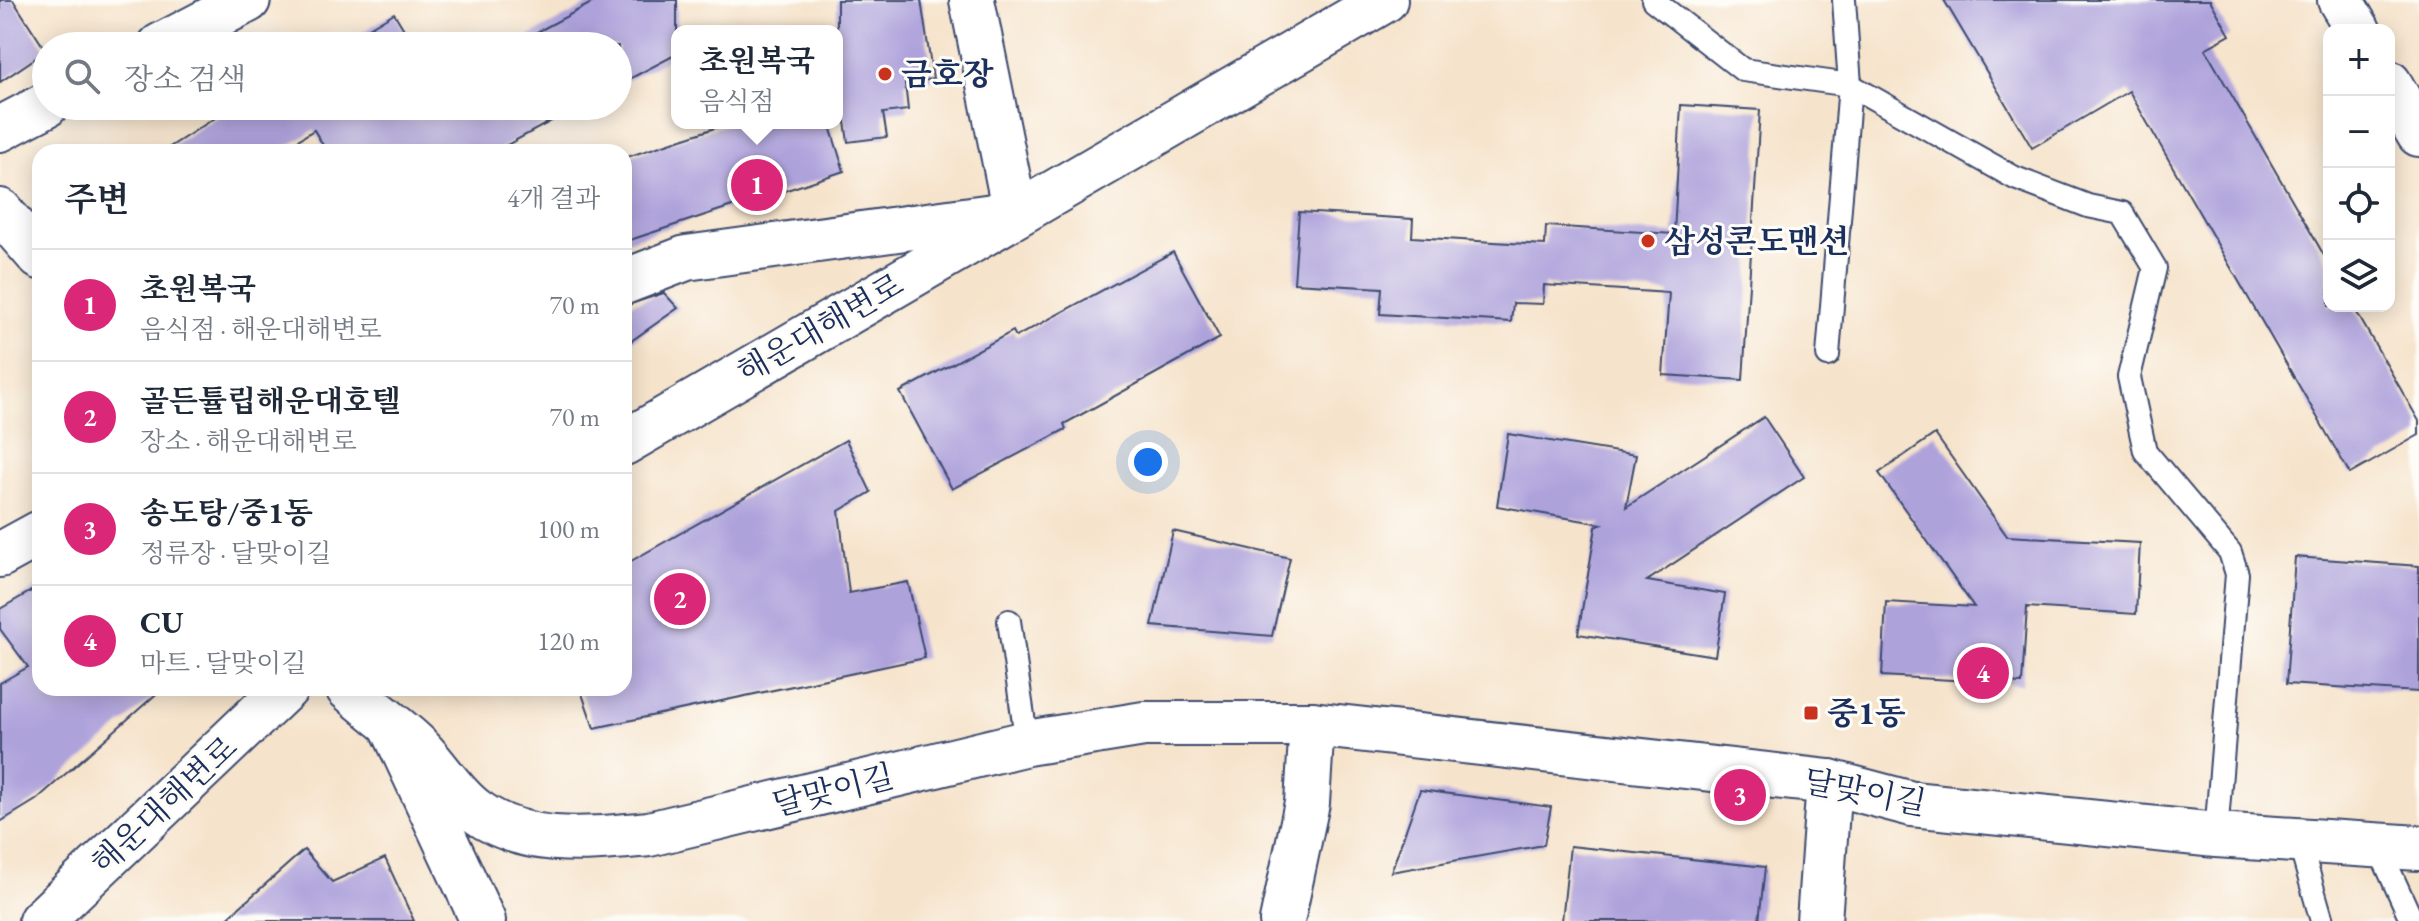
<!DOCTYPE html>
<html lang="ko">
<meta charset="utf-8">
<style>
body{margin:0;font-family:"EB Garamond","Noto Serif KR",serif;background:#f6f6f7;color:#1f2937}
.controls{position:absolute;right:24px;top:24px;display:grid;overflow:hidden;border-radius:16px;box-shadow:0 4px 20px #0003}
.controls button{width:72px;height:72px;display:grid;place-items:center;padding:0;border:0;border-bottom:2px solid #e0e1e3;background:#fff;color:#1f2937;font:40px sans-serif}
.you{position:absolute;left:1148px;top:462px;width:28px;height:28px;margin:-20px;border:6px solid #fff;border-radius:50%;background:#1a73e8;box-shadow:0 0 0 12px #1a73e833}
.badge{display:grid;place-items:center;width:52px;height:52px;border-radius:50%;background:#db2777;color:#fff;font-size:26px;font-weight:700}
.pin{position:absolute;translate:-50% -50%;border:4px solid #fff;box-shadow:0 2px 8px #0006}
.popup{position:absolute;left:671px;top:25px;width:172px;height:104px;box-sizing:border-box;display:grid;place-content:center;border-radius:16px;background:#fff;filter:drop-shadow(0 2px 6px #0005);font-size:26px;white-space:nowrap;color:#747a83}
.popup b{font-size:30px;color:#1f2937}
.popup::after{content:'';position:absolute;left:50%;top:100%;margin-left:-16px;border:16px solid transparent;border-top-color:#fff}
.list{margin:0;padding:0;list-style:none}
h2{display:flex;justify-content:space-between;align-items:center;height:104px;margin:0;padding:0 32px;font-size:34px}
h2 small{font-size:26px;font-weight:400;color:#747a83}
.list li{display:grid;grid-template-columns:52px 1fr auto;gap:24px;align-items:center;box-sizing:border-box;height:112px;padding:0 32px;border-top:2px solid #e0e1e3}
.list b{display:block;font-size:30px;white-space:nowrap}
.list p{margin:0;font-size:26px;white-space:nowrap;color:#747a83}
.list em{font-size:26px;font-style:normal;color:#747a83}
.icon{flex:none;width:44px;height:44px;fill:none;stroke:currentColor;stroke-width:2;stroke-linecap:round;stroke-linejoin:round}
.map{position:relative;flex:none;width:2419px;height:921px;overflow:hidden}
.search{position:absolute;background:#fff;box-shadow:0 4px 20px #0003;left:32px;top:32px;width:600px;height:88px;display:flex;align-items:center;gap:20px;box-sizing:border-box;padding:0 28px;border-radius:44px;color:#747a83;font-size:30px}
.panel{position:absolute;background:#fff;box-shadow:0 4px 20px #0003;left:32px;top:144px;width:600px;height:552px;border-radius:24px}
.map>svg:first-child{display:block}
.building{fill:#aea2db}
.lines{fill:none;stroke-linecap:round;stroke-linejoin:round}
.service-casing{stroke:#3c4a6e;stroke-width:26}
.minor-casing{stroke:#3c4a6e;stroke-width:48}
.tertiary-casing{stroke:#3c4a6e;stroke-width:48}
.secondary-casing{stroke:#3c4a6e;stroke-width:48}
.service{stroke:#fff;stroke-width:22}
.minor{stroke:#fff;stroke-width:44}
.tertiary{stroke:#fff;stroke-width:44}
.secondary{stroke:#fff;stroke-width:44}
.poi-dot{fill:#c8321e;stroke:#fdfcf7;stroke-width:3}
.labels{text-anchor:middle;stroke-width:6;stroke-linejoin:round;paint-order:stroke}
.poi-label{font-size:32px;font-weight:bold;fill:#1b2f5e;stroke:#fdfcf7;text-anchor:start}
.street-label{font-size:32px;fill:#1b2f5e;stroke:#fdfcf7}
</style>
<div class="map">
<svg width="2419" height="921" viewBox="0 0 2419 921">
<rect width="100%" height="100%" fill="#fdfcf7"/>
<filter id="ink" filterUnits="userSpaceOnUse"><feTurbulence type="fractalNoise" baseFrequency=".0125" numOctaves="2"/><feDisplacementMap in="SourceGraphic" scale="16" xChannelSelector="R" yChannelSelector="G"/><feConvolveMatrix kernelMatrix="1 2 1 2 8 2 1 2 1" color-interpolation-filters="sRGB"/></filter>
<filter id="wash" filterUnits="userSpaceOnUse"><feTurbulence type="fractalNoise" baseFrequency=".006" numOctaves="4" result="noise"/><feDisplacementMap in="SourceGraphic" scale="32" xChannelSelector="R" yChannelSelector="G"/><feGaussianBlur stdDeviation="1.8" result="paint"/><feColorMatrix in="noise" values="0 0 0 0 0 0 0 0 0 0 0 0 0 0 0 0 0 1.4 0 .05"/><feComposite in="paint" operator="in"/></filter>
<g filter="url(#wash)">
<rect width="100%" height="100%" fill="#f6e3cb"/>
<g id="blocks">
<!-- building -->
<g class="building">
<polygon points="0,0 13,0 46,51 0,82"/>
<polygon points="597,0 677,0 677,54 618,85 618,46 511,46"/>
<polygon points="837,0 921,0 933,79 905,83 908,110 883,113 887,137 848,142 837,69"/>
<polygon points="1944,0 2210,0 2230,35 2205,49 2329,264 2329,306 2353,306 2419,421 2419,435 2350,474 2129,91 2032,148"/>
<polygon points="394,13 414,46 339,46"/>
<polygon points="1681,105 1760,110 1743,380 1663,375 1669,293 1544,285 1543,304 1513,303 1511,322 1380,314 1382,288 1294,283 1299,212 1413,219 1412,237 1545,245 1546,226 1674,234"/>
<polygon points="234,106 579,106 494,152 327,152 314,130 279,152 162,152"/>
<polygon points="730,123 829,123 844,171 778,193 777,191 624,242 624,158"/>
<polygon points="1173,252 1220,338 1064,424 1066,429 952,489 900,392 1013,331 1016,337"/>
<polygon points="664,293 678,308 624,346 624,306"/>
<polygon points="1764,417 1804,477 1647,581 1725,594 1715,656 1578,634 1596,527 1602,524 1497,506 1508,434 1636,455 1626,507"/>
<polygon points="1935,434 2007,536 2140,543 2136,614 2027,607 2022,684 1882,676 1886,602 1974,607 1879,473"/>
<polygon points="846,440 871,492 839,511 849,593 908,582 925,658 594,728 580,688 624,688 624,565"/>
<polygon points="1173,531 1290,558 1272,636 1152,626"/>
<polygon points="2295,557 2419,566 2419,692 2286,684"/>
<polygon points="40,586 40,688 163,688 36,800 0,822 0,683 28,667 0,629 0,609"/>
<polygon points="1420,790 1551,807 1544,845 1391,872"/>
<polygon points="1570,846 1765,867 1759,921 1562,921"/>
<polygon points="304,850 332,882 385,858 414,921 224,921"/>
</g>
</g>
</g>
<g filter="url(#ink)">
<use href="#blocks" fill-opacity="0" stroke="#3c4a6e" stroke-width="2"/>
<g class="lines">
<!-- service casing -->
<g class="service-casing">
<g id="service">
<polyline points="1653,0 1743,70 1850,85 2015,178 2088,206 2122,213 2155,268 2129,377 2145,451 2230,552 2237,574 2216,835"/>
<polyline points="1828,355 1850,85 1844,0"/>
<polyline points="1009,621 1027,743"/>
<polyline points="2299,841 2322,921"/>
<polyline points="2377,844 2412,921"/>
</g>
</g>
<!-- minor casing -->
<g class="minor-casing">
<g id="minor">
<polyline points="160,46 248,0"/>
<polyline points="0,129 46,105"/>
<polyline points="0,211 40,257"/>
<polyline points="624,282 686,258 1015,213 972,0"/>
<polyline points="0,555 40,533"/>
<polyline points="393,728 483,921"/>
<polyline points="1282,921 1307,803 1312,724"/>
<polyline points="1819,921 1829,782"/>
</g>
</g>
<!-- tertiary casing -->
<g class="tertiary-casing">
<g id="tertiary">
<polyline points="2340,0 2358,30"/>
<polyline points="2389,83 2419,134"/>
<path d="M 348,688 C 369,707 393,724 414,743 C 436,763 452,794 476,811 C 526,848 592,839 649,834 L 1027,743 L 1144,724 L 1312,724 L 1829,782 L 1912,804 L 2216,835 L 2419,848"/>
</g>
</g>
<!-- secondary casing -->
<g class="secondary-casing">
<g id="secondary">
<polyline points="624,443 1385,0"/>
<polyline points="41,921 286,688"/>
</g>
</g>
<!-- service -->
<use href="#service" class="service"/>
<!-- minor -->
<use href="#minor" class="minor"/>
<!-- tertiary -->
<use href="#tertiary" class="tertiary"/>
<!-- secondary -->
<use href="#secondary" class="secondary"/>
</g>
</g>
<!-- markers -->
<g class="poi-dot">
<circle cx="885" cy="74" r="8"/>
<circle cx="1648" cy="241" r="8"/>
<rect x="1803" y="705" width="16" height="16" rx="4"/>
</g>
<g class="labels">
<!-- poi labels -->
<g class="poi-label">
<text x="901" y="85">금호장</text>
<text x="1664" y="252">삼성콘도맨션</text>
<text x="1827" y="724">중1동</text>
</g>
<!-- street labels -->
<g class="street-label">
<text transform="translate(820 328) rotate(-30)" y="11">해운대해변로</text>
<text transform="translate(833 790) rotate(-14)" y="11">달맞이길</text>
<text transform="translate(1865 792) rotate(11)" y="11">달맞이길</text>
<text transform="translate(164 805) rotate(-43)" y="11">해운대해변로</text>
</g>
</g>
</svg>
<div class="controls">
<button>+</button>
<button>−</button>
<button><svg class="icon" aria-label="locate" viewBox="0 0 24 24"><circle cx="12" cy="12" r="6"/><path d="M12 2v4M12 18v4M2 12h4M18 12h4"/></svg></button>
<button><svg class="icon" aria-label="layers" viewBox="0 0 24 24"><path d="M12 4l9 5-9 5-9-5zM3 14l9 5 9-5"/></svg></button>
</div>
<div class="you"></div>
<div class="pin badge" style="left:757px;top:185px">1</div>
<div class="popup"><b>초원복국</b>음식점</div>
<div class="pin badge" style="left:680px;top:599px">2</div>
<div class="pin badge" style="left:1740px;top:795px">3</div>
<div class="pin badge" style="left:1983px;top:673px">4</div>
<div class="search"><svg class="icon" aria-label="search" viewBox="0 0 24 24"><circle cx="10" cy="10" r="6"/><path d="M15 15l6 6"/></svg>장소 검색</div>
<section class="panel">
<h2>주변<small>4개 결과</small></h2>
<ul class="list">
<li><span class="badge">1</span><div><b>초원복국</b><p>음식점 · 해운대해변로</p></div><em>70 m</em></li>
<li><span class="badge">2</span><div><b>골든튤립해운대호텔</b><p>장소 · 해운대해변로</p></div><em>70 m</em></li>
<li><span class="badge">3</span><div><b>송도탕/중1동</b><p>정류장 · 달맞이길</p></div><em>100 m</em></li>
<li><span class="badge">4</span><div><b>CU</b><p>마트 · 달맞이길</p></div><em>120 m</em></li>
</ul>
</section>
</div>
